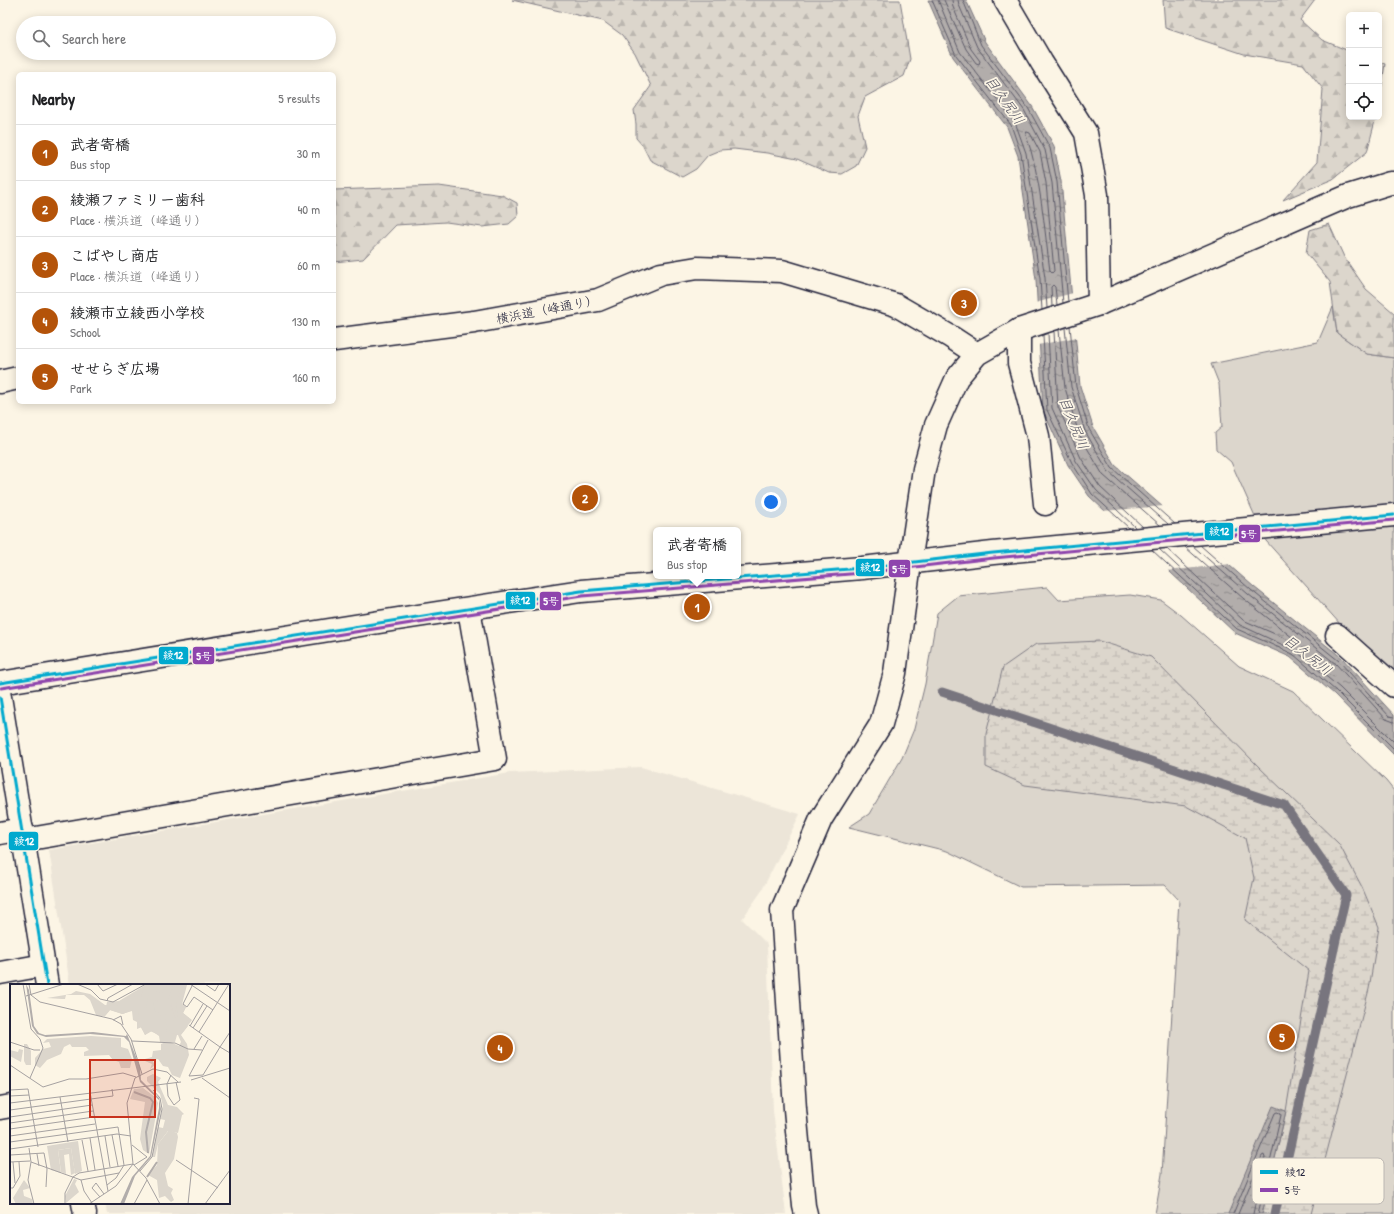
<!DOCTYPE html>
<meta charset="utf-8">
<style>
body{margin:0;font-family:"Patrick Hand","Klee One",sans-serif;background:#f2f2f2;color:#202124}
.controls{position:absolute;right:12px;top:12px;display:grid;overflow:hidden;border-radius:6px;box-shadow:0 2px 10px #0003}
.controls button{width:36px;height:36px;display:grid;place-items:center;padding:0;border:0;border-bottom:1px solid #e0e0e0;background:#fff;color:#202124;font:20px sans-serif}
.you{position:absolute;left:771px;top:502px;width:14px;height:14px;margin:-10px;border:3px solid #fff;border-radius:50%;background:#1a73e8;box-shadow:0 0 0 6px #1a73e833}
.badge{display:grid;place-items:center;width:26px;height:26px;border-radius:50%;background:#b45309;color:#fff;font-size:13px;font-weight:700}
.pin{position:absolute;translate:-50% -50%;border:2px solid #fff;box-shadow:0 1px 4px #0006}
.popup{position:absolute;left:653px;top:527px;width:88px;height:52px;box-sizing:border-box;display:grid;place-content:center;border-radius:6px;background:#fff;filter:drop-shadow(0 1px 3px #0005);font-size:13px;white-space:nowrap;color:#757577}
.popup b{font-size:15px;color:#202124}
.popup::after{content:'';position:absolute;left:50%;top:100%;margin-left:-8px;border:8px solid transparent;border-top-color:#fff}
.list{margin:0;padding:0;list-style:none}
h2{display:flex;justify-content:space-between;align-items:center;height:52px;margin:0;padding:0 16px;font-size:17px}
h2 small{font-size:13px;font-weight:400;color:#757577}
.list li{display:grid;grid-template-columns:26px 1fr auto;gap:12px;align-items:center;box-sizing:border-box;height:56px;padding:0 16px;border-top:1px solid #e0e0e0}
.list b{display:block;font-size:15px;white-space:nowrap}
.list p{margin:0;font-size:13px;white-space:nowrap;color:#757577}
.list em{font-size:13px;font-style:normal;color:#757577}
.icon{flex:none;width:22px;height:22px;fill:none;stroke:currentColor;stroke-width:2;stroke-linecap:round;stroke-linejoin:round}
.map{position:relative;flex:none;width:1394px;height:1214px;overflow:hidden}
.search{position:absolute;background:#fff;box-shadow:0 2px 10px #0003;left:16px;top:16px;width:320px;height:44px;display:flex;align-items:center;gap:10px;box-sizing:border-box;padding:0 14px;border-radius:22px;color:#757577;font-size:15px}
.panel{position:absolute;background:#fff;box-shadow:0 2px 10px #0003;left:16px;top:72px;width:320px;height:332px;border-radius:6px}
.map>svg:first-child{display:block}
.built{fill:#ece5d8}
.green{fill:#dcd6cc;stroke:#7f7c84}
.forest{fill:url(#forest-firs);stroke:#7f7c84}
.wetland{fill:url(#wetland-marsh);stroke:#7f7c84}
.water{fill:url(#water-ripples);stroke:#78757e}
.pier{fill:#fcf5e5}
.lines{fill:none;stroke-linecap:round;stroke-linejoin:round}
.shore{stroke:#5c5a68;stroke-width:1}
.stream{stroke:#78757e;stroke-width:9}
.minor-casing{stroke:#22223b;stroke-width:25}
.tertiary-casing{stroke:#22223b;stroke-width:25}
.minor{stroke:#fcf5e5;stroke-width:22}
.tertiary{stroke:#fcf5e5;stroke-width:22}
.bus-1-casing{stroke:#fcf5e5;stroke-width:6}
.bus-2-casing{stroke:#fcf5e5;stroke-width:6}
.bus-1{stroke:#00a9ce;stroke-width:3}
.bus-2{stroke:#8e44ad;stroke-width:3}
.labels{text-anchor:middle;stroke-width:3.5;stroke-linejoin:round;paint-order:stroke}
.street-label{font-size:13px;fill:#22223b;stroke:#fcf5e5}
.water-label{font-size:14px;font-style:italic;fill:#545362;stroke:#fcf5e5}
.inset-river{fill:none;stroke:#b2adab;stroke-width:2}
.inset-road{fill:none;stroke:#a5a1a1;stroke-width:1}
.view{fill:#c8321e;fill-opacity:0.15;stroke:#c8321e;stroke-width:2}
.inset-edge{fill:none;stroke:#22223b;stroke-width:2}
.key{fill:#fcf5e5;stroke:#bbb6b2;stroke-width:1}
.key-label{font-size:11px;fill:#22223b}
.line-badge{stroke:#fcf5e5;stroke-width:1.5}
.badge-label{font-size:11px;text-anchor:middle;font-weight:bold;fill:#fff}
</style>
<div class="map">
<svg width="1394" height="1214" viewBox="0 0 1394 1214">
<defs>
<pattern id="forest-firs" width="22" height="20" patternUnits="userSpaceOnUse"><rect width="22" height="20" fill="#dcd6cc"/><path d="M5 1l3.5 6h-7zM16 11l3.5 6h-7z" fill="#bcb7b0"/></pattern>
<pattern id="wetland-marsh" width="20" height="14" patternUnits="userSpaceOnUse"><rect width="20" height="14" fill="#dcd6cc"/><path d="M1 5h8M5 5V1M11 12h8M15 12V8" fill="none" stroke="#bcb7b0"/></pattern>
<pattern id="water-ripples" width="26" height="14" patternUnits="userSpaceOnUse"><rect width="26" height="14" fill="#b2adab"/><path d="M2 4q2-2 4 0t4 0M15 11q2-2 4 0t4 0" fill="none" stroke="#908c8c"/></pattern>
</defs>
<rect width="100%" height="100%" fill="#fcf5e5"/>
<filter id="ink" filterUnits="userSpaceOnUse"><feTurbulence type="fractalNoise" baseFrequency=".025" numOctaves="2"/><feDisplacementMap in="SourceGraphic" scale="8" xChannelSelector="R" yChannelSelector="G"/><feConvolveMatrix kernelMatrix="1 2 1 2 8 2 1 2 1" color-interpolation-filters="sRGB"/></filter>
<g filter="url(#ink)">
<!-- built -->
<polygon class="built" points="641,767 800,814 761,892 742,919 767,944 773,1111 786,1214 107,1214 105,1203 229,1203 229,985 70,985 49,850 510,773"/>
<!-- green -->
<g class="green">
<polygon points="1333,307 1337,333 1367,354 1394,358 1394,683 1391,681 1266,541 1231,462 1216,449 1215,433 1222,427 1219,384 1211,364 1318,342"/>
<polygon points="1047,587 1059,600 1130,595 1161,600 1181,615 1239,666 1293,691 1386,781 1394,791 1394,1214 1155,1214 1162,1174 1179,900 1165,885 1021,887 947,851 849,827 869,814 902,758 914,729 925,684 937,613 958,596"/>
</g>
<!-- forest -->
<g class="forest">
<polygon points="512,0 900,0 910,59 904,76 865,97 858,116 865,147 856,166 842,174 829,173 797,159 767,153 734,149 720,150 708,155 696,169 682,177 650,160 643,146 636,138 636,124 634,110 651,86 635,53 622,35 603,21"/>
<polygon points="1163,0 1315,0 1300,20 1322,40 1349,51 1349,117 1376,117 1367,152 1333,179 1283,200 1317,162 1323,89 1303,64 1244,54 1165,28"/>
<polygon points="1379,62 1385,64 1379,104"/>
<polygon points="439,186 502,195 517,203 518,216 509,224 482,227 446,222 396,225 363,259 334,262 334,190"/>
<polygon points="1329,224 1344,257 1366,289 1394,313 1394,358 1367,354 1337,333 1330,282 1306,253 1310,230"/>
</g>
<!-- wetland -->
<polygon class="wetland" points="1099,641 1151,657 1259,767 1339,844 1362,887 1379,927 1369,989 1311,1214 1262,1214 1286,1111 1309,971 1245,920 1254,878 1245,838 1186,806 1025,785 986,767 986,734 1003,667 1036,644"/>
<!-- water -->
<g class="water">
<polygon points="928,0 966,0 985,42 1032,106 1054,146 1061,181 1080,386 1093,427 1115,465 1254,587 1342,658 1394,715 1394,755 1334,694 1290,657 1235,633 1089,496 1068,465 1043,410 1036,280 1018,156 1007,127 953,57"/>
<polygon points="1273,1106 1286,1111 1262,1214 1228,1214"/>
</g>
<!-- pier -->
<g class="pier">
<polygon points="1073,293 1077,337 1038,345 1035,303"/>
<polygon points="1164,506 1231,564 1166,571 1102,511"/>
</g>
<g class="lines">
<!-- shore -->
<g class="shore">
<polyline points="932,0 956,55 1011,125 1021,154 1040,279 1042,310"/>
<polyline points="938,0 960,52 1015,122 1026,153 1045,278 1047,308"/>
<polyline points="944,0 966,49 976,63 979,64 980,61 971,49 953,7 952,0"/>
<polyline points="958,0 959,5 977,47 1024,110 1045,150 1052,183 1063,303"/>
<polyline points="963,0 981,45 1028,108 1050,148 1057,182 1068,302"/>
<path d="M 1027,132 L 1030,133 L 1040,152 L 1046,183 L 1054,271 L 1052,273 L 1050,271 C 1044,227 1041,177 1026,135 Z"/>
<polyline points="1052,307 1051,287 1053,285 1055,287 1057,305"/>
<polyline points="1070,326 1076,387 1089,429 1112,468 1175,524"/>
<polyline points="1065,328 1071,387 1085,431 1108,471 1168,524"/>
<polyline points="1059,330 1065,388 1079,434 1103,475 1160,525"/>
<polyline points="1054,331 1058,407 1081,458 1100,487 1143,527"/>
<polyline points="1048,333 1052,408 1076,461 1096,490 1135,527"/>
<polyline points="1043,335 1047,410 1072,463 1092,494 1129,528"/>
<polyline points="1200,545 1251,590 1339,661 1389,716 1394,717"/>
<polyline points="1193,546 1248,594 1336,664 1386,719 1394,722"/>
<polyline points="1159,549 1240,625 1296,651 1340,688 1394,742"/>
<polyline points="1167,549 1243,620 1291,641 1293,640 1293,638 1244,599 1185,547"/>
<polyline points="1152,550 1237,629 1293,654 1336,691 1394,749"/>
<polyline points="1233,1214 1275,1113 1277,1112 1280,1113 1281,1115 1258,1214"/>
<polyline points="1238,1214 1262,1156 1264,1155 1265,1158 1253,1214"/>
</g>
<!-- stream -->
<polyline class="stream" points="942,692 1284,805 1346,895 1275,1214"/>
<!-- minor casing -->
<g class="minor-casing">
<g id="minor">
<polyline points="1005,0 1042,63 1086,133 1097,195 1099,304"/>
<polyline points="1019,330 1019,363 1038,436 1045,504"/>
<polyline points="334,340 474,322 598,300 661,274 697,268 782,271 896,305 951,337 977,354"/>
<polyline points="0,382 18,378"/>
<polyline points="910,563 924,469 936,425 957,378 977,354 1019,330 1099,304 1348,196 1390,183 1394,183"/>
<polyline points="1337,635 1394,686"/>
<polyline points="0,697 47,985"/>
<polyline points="0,833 22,829"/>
<polyline points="24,840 495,759 469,609"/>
<polyline points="0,973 44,965"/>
<polyline points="0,1108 11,1106"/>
<polyline points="83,1203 85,1214"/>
</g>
</g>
<!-- tertiary casing -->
<g class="tertiary-casing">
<g id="tertiary">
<polyline points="0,683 398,619 581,591 862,568 993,553 1394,515"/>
<polyline points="806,1214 804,1206 795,1109 782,910 821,819 881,724 895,673 910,563"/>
</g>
</g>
<!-- minor -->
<use href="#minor" class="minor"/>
<!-- tertiary -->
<use href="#tertiary" class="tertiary"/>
<!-- bus-1 casing -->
<g class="bus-1-casing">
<g id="bus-1">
<polyline points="0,683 581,591 862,568 993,553 1394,515"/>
<polyline points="0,697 47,985"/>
</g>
</g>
<!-- bus-2 casing -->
<g class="bus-2-casing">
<polyline id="bus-2" points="1,688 582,596 862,573 994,558 1394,520"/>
</g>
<!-- bus-1 -->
<use href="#bus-1" class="bus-1"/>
<!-- bus-2 -->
<use href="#bus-2" class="bus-2"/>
</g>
</g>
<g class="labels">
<!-- street labels -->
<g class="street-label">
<text transform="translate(547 309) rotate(-11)" y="5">横浜道（峰通り）</text>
</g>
<!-- water labels -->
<g class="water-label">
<text transform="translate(1005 100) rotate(55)" y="5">目久尻川</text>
<text transform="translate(1074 423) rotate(68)" y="5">目久尻川</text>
<text transform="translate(1308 655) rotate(38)" y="5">目久尻川</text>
</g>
</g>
<!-- overview -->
<g transform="translate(10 984)">
<rect width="220" height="220" fill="#fcf5e5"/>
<path d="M 137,0 L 177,1 L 172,20 L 176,23 L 173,29 L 182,36 L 173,48 L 167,51 L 165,58 L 150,58 L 149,52 L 142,47 L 135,51 L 132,43 L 127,45 L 127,38 L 123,36 L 122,27 L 112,30 L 100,26 L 94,33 L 97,18 L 109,17 ZM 143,90 L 151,94 L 148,98 L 158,121 L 167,123 L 174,130 L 172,131 L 168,149 L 158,147 L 148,160 L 145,173 L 142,173 L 148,143 L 153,144 L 155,136 L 150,135 L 153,122 L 150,110 L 137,97 L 137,93 ZM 133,104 L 145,113 L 148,119 L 139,170 L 133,166 L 130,155 L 135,118 L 120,115 L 124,105 ZM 68,157 L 72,187 L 65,190 L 61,164 L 48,166 L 51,189 L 41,186 L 37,162 Z" fill="#dcd6cc"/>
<path d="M 140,0 L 146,0 L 146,7 L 152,9 L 157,2 L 163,0 L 158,15 L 160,17 L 164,42 L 178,42 L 171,51 L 177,60 L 179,71 L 170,94 L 162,91 L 158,83 L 153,82 L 148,75 L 142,76 L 145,81 L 140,85 L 142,80 L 135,77 L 135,75 L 142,73 L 143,67 L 151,66 L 151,60 L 158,57 L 169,62 L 171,58 L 168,51 L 161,49 L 156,40 L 155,30 L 150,18 L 145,16 L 143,18 L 145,27 L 151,29 L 150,37 L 156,45 L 157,48 L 151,52 L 140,47 L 135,51 L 129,40 L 128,27 L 125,25 L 113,30 L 100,26 L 95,32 L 89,32 L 86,31 L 80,16 L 74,11 L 56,11 L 55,15 L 52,15 L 37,14 L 61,10 L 66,7 L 80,10 L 95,21 L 110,22 L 133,6 L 131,13 L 122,21 L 125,23 L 131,17 L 132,21 L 136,24 ZM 172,1 L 174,3 L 172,20 L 176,23 L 173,29 L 179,34 L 177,37 L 168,30 L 166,21 ZM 81,52 L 111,54 L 111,63 L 118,65 L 122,75 L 120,84 L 111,84 L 109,78 L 103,76 L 99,71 L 74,72 L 74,68 L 79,66 L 76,63 L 62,63 L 60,60 L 54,63 L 51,70 L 37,76 L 30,84 L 25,81 L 25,74 L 33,65 L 41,63 L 39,58 L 33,59 L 37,55 ZM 14,60 L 17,60 L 21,67 L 21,81 L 16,81 L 14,77 ZM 9,65 L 13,66 L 11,78 L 0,72 L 0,66 L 8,68 ZM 159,146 L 167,149 L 168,153 L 164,175 L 155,189 L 158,202 L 163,205 L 161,209 L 164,216 L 161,218 L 155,212 L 149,214 L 147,196 L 138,191 L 147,181 L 148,160 ZM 61,164 L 65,189 L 61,191 L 59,170 L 54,171 L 56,190 L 51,188 L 48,166 ZM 14,196 L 20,204 L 13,206 L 14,212 L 22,215 L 23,220 L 6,220 L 3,214 Z" fill="#dcd6cc"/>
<path d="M 166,0 L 169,4 L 165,26 L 168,33 L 165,34 L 161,20 L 162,6 ZM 129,106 L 134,107 L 145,119 L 136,169 L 135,149 L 141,122 L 138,115 L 126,112 Z" fill="#dcd6cc"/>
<path d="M 64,195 L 67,196 L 65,200 L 69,208 L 56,219 L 55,212 Z" fill="#dcd6cc"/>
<path d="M 16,0 L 19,6 L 24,42 L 29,49 L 35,51 L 83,48 L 116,52 L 117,50 L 130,83 L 131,96 L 149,114 L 151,125 L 141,173 L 125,192 L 114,220 L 110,220 L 122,193 L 140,172 L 149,124 L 149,116 L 130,98 L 119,58 L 114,53 L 80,50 L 36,53 L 27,50 L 22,42 Z" fill="#b2adab"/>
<path class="inset-river" d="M 124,108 L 140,114 L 143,118 L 136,148 L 138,169M 137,193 L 147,178"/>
<path class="inset-road" d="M 13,0 L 21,45 L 30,55 L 33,64 L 20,94M 19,0 L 21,11 L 30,18 L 102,35 L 111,40 L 121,55 L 132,90M 67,0 L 81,6 L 90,15 L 103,18 L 136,0M 87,0 L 93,7 L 108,0M 180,0 L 220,27M 183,0 L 173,20 L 177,23 L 184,13 L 203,26M 195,0 L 205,7 L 209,0M 16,12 L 54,0M 97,17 L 98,14 L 123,0M 103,36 L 111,32 L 113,41M 180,42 L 193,20M 183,44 L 197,22M 189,48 L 219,0M 220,48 L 210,63 L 220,69M 122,57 L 165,59 L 178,65 L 192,66M 0,58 L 24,66 L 30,66M 184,65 L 192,52M 0,81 L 33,103 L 59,95 L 76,95 L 113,89 L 126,93M 161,91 L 157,100 L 158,112 L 164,121 L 170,116 L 166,98M 179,92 L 193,91 L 210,63 L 179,41M 179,92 L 198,56M 192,94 L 220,114M 181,96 L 220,84M 0,106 L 18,105 L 28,163M 80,108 L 98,207M 0,112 L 19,111M 50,113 L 58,158M 81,115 L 103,112 L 102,105M 0,119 L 171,98M 0,126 L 81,115M 0,133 L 82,121M 0,139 L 83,127M 0,145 L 84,133M 102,151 L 108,182M 0,152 L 85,140M 95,152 L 100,183M 80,154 L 85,186M 72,156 L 78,187M 0,158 L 108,143 L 114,181 L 106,194 L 97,201M 122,161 L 137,173 L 124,181M 19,164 L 21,178 L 18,196 L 24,220M 0,165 L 107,150 L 121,152M 27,170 L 29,182M 0,171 L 34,169 L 37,185M 166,176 L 208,204M 0,178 L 20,177M 3,178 L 5,199M 21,178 L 71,196 L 109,189M 130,187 L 142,173 L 152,125 L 150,114 L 143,106M 71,196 L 74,207 L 82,219M 36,203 L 37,185M 0,204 L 3,204 L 10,192 L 9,178M 90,213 L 82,204 L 86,199 L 94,210M 55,220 L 55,209 L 63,193 L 69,189 L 123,180M 79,220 L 106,202 L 123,180M 124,220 L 137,196M 150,220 L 136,194 L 123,180 L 117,119 L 125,94 L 143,85 L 157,88 L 168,98M 178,220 L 189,115 L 184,114M 195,220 L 220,186"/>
<path class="view" d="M 80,76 L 145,76 L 145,133 L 80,133 Z"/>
<rect width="220" height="220" class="inset-edge"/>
</g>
<!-- legend -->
<rect x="1252" y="1158" width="132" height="46" rx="6" class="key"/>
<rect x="1260" y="1170" width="18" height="4" fill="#00a9ce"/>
<rect x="1260" y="1188" width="18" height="4" fill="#8e44ad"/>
<g class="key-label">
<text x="1285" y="1176">綾12</text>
<text x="1285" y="1194">5号</text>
</g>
<g class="line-badge">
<rect x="1204" y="522" width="30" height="19" rx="4" fill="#00a9ce"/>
<rect x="1238" y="524" width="23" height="19" rx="4" fill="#8e44ad"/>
<rect x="855" y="558" width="30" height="19" rx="4" fill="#00a9ce"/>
<rect x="888" y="559" width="23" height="19" rx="4" fill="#8e44ad"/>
<rect x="505" y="591" width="31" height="19" rx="4" fill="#00a9ce"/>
<rect x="539" y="591" width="23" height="20" rx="4" fill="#8e44ad"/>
<rect x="158" y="646" width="31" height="19" rx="4" fill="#00a9ce"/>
<rect x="192" y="646" width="23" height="19" rx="4" fill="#8e44ad"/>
<rect x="8" y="831" width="31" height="20" rx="4" fill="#00a9ce"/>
</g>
<g class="badge-label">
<text x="1219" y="535">綾12</text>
<text x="1249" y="538">5号</text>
<text x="870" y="571">綾12</text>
<text x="900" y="573">5号</text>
<text x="520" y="604">綾12</text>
<text x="551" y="605">5号</text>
<text x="173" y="659">綾12</text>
<text x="204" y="660">5号</text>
<text x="24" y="845">綾12</text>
</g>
</svg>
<div class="controls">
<button>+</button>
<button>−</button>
<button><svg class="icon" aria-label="locate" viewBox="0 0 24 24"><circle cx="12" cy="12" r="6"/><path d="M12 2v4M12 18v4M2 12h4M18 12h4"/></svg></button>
</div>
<div class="you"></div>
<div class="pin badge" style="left:697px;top:607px">1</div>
<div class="popup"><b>武者寄橋</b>Bus stop</div>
<div class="pin badge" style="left:585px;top:498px">2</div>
<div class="pin badge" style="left:964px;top:303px">3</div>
<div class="pin badge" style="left:500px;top:1048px">4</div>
<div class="pin badge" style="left:1282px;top:1037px">5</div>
<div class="search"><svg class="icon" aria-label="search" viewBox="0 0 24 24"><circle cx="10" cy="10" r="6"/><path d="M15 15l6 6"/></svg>Search here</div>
<section class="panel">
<h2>Nearby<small>5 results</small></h2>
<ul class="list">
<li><span class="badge">1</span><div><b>武者寄橋</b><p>Bus stop</p></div><em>30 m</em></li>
<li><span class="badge">2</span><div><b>綾瀬ファミリー歯科</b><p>Place · 横浜道（峰通り）</p></div><em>40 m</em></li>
<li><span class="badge">3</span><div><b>こばやし商店</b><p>Place · 横浜道（峰通り）</p></div><em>60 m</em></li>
<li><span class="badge">4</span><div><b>綾瀬市立綾西小学校</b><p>School</p></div><em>130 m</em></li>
<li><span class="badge">5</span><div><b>せせらぎ広場</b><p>Park</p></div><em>160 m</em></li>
</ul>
</section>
</div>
